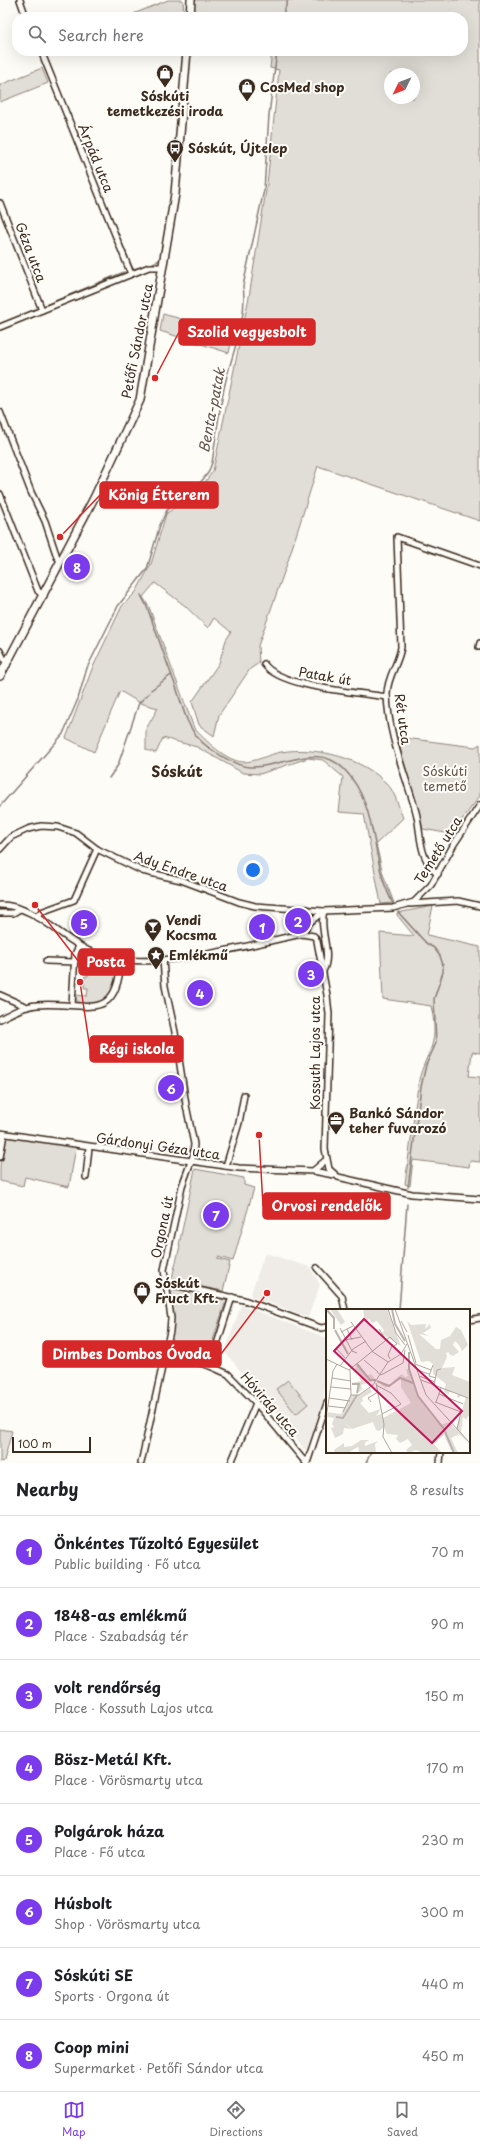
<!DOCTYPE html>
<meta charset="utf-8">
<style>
body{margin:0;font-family:"Playpen Sans",sans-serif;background:#f6f6f6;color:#202124}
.compass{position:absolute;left:384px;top:68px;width:36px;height:36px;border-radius:50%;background:#fff;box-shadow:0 4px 16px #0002;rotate:227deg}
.scale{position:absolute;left:12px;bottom:10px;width:79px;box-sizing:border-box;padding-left:4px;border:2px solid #3b2a1e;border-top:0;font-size:11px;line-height:14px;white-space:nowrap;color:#3b2a1e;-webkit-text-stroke:3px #fdfcf7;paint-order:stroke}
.you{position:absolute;left:253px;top:870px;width:14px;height:14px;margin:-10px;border:3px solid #fff;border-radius:50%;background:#1a73e8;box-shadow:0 0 0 6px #1a73e833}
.badge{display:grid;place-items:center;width:26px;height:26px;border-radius:50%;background:#7c3aed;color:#fff;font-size:13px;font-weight:700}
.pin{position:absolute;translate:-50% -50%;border:2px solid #fff;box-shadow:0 1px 4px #0006}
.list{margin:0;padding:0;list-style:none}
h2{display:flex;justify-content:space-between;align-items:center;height:52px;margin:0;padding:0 16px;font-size:17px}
h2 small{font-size:13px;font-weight:400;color:#757577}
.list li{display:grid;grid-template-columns:26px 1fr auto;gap:12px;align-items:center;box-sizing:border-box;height:72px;padding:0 16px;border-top:1px solid #e0e0e0}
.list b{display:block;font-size:15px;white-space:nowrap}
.list p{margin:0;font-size:13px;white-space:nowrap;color:#757577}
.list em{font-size:13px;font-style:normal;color:#757577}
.icon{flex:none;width:22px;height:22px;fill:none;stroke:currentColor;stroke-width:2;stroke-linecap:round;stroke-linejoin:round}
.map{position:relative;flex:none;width:480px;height:1463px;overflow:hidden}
.search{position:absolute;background:#fff;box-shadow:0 4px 16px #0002;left:12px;right:12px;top:12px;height:44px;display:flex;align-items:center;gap:10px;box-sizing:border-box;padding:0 14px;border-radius:16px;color:#757577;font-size:15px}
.sheet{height:628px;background:#fff}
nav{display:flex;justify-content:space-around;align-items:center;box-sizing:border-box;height:56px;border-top:1px solid #e0e0e0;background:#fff;font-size:11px;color:#757577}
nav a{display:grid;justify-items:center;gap:2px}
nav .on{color:#7c3aed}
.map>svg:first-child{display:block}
.built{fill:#efece7}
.green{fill:#e1ded7;stroke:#8e847a;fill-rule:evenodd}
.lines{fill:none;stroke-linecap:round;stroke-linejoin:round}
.stream{stroke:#887d74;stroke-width:1.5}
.minor-casing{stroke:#3b2a1e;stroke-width:8}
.major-casing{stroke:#3b2a1e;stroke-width:10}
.minor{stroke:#fdfcf7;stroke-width:5}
.major{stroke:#fdfcf7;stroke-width:7}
.labels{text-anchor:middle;stroke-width:4;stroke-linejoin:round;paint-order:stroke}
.poi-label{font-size:13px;font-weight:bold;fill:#3b2a1e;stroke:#fdfcf7;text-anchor:start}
.street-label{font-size:13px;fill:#3b2a1e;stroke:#fdfcf7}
.park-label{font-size:13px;fill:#64574c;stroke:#fdfcf7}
.water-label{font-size:14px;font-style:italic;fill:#615349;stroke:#fdfcf7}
.quarter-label{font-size:15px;font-weight:bold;fill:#3b2a1e;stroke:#fdfcf7}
.inset-river{fill:none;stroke:#bbb4ad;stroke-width:2}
.inset-road{fill:none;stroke:#afa8a0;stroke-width:1}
.view{fill:#c2185b;fill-opacity:0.15;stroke:#c2185b;stroke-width:2}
.inset-edge{fill:none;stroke:#3b2a1e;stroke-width:2}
.leader{fill:none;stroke:#d62828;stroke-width:1.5}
.callout-dot{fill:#d62828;stroke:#fdfcf7;stroke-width:1.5}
.callout{fill:#d62828;stroke:#d62828;stroke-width:1.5}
.callout-label{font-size:14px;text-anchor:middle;font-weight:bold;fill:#fff}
</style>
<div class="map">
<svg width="480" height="1463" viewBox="0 0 480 1463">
<rect width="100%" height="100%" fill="#fdfcf7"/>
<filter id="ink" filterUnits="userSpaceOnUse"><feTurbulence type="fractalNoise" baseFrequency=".025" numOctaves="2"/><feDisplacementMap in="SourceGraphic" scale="8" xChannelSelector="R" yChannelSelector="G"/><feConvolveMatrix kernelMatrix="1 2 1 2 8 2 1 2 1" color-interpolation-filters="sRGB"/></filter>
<g filter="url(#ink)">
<!-- built -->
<g class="built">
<polygon points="265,1253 310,1267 320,1285 308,1317 250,1296"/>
<polygon points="241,1305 327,1338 327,1374 324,1398 306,1451 225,1352"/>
</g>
<!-- green -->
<g class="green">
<polygon points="168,0 183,0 184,15 179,17 126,17"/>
<path d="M 191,0 L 480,0 L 480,521 L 318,466 L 288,561 L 258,646 L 259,663 L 250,669 L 219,715 L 214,736 L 199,725 L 192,702 L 219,663 L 226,640 L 231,632 L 214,618 L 208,628 L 184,605 L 155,583 L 143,597 L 149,607 L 194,728 C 204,739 226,761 243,762 C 256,762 269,754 281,752 C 316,746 364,758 388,785 C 395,792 399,808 403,818 L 376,844 L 383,874 L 394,903 L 381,904 L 364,814 L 339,812 L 343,777 L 323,760 L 308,758 L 260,774 L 243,773 L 197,747 L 163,738 L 156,753 L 146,750 L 146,729 L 158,708 L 140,703 L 120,691 L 94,752 L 66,738 L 92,669 L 122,606 L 136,592 L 151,564 L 166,514 L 202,486 L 213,471 L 249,297 L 267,184 L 279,70 L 270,68 L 272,51 L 463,51 L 463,17 L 190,17 ZM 390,74 L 414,74 L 414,98 L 390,98 Z"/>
<polygon points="42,68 48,83 0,102 0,85"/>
<polygon points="163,314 233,333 229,353 160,331"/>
<polygon points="397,737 475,747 480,744 480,796 451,834 423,829"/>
<path d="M 433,906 L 427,935 L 480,947 L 480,1053 L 472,1052 L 469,1076 L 480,1077 L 480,1162 L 470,1161 L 469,1167 L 413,1160 L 410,1186 L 405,1184 C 409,1153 414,1118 418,1085 C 420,1072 426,1060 431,1048 C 436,1035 434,1019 431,1006 L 383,999 L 380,933 L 414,936 L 397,915 L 397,913 Z"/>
<path d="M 82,952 L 98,959 L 118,962 C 123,983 99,1018 76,1000 L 75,995 L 87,996 L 88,988 L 84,988 L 85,976 L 88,976 L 89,968 L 77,967 L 78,958 Z"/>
<polygon points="9,1137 76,1147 69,1187 25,1177 23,1186 0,1181 0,1165 6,1139"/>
<polygon points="195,1169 244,1178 244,1185 254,1188 233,1261 218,1257 218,1259 230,1262 223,1291 188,1284 188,1282 172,1278 180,1246 179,1245"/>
<polygon points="179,1289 229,1301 228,1305 225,1304 213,1340 215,1341 210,1359 207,1362 175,1354 170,1349 173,1313 171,1293 173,1290"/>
<polygon points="288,1380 308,1404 296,1414 276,1389"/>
<polygon points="0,1429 12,1431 4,1461 0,1462"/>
</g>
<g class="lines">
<!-- stream -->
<g class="stream">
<polyline points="282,17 288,0"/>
<polyline points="123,246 133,269 138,268"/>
<polyline points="153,263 160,260 162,246"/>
<polyline points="46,305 124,272"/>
<path d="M 141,595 L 147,607 C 157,634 166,661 176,687 C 182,704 186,725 199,739 C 208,749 235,766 249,767 C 280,769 317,741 344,769 C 372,798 372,838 382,876 C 384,885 389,895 393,904"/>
<polyline points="151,690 171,675"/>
<polyline points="109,778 118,765 139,703 149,693"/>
<path d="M 0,806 L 63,734 L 78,699 L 87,668 L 118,606 L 147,569 L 160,525 L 167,510 L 200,483 L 208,473 L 212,463 C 216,437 219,410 225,384 C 232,353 248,318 243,286 L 264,190 L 269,115 L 277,51"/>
<polyline points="398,912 426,943 434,948 440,956 443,965 443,972 434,999 436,1043 426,1065 421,1087 408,1187"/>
<polyline points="399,1310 407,1204"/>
<polyline points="366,1463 371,1452"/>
</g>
<!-- minor casing -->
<g class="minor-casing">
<g id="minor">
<polyline points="20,0 26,17"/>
<polyline points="41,51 131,274"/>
<polyline points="0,203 42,310"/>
<polyline points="0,327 149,267 163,267"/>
<polyline points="0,412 31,492 45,521 57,557 61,562"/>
<polyline points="0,494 38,591 44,596"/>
<polyline points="479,647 480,643"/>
<polyline points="0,651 7,665"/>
<path d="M 264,664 C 281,688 357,692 387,697"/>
<path d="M 0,849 L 11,837 L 28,829 L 41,826 L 58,827 L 76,833 L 97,849 L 142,871 L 181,880 L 239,902 L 255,906 L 324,911 C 318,930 333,953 323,971"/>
<path d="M 438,874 C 432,870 428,864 425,857 C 419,844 420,827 416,812 C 405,773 388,735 387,694 C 387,677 399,663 401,647 L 397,537 L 480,566"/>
<polyline points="410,904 458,901 480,906"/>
<path d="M 0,905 C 37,905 63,942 96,954 C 147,974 248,945 302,934 L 314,936 L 317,941 L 327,995 L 329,1014 L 325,1149 L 329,1169 L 338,1177 L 412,1194 L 480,1199"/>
<polyline points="307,909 310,922"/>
<polyline points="0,913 13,913 20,909"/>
<polyline points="36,917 41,912 74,900 97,849"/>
<polyline points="302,934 310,922 324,911 393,908 414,902 431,885 454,844 480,805"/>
<polyline points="46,961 75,962"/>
<polyline points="0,995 27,1007"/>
<polyline points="72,1005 75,954 79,946"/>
<path d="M 0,1019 C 11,1013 24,1006 37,1005 C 84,1001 117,1026 121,960"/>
<polyline points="0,1133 239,1168 313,1171 334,1175"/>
<polyline points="0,1157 4,1134"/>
<polyline points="226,1166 239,1123 244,1095"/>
<polyline points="313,1171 326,1160"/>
<polyline points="86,1177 89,1147"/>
<polyline points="317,1268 342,1296 345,1310"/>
<polyline points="165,1283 244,1300 321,1328 327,1327"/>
<polyline points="469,1320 480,1318"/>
<polyline points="166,1353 210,1366 228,1374 256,1403 306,1463"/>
<polyline points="210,1366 232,1297"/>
<polyline points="141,1463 170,1331 171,1318 164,1270 182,1186 193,1156 194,1144 186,1105 175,1032 165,986 163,960"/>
<polyline points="231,1463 256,1403"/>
<polyline points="307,1463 327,1403"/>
<polyline points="440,1463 441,1452"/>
</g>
</g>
<!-- major casing -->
<g class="major-casing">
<g id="major">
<polyline points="190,17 191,0"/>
<polyline points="0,676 94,498 140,400 175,194 187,51"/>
</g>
</g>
<!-- minor -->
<use href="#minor" class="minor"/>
<!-- major -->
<use href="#major" class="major"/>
</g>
</g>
<!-- icons -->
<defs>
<g id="shop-pin" transform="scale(0.9)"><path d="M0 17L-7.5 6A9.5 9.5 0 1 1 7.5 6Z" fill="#3b2a1e" stroke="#fdfcf7"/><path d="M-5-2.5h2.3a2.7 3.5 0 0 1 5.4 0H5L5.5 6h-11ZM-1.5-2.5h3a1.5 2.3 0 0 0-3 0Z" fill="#fff"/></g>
<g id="bus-pin" transform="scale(0.9)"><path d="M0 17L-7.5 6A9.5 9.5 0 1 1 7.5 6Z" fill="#3b2a1e" stroke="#fdfcf7"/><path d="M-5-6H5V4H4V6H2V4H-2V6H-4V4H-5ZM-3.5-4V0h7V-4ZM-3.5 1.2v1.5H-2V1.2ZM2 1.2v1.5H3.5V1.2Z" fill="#fff"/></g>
<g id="bar-pin" transform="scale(0.9)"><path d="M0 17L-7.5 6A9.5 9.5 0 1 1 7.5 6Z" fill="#3b2a1e" stroke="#fdfcf7"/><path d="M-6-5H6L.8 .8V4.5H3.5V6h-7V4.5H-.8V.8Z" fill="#fff"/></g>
<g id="sight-pin" transform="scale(0.9)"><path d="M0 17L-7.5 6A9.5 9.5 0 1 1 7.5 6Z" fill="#3b2a1e" stroke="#fdfcf7"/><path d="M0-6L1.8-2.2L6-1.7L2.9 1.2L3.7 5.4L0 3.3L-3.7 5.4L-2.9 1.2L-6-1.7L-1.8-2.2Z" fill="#fff"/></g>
<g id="office-pin" transform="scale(0.9)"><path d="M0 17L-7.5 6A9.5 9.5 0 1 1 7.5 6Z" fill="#3b2a1e" stroke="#fdfcf7"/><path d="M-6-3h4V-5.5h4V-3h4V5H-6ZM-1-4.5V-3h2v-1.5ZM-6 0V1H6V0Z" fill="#fff"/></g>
</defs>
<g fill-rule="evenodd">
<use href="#shop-pin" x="165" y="73"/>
<use href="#shop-pin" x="247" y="87"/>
<use href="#bus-pin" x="175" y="148"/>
<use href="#bar-pin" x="153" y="927"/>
<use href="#sight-pin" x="156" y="955"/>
<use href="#office-pin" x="336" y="1120"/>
<use href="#shop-pin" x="142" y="1290"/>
</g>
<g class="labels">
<!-- poi labels -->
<g class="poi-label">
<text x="260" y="92">CosMed shop</text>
<text x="165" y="101" text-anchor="middle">Sóskúti<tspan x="165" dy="15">temetkezési iroda</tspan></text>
<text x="188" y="153">Sóskút, Újtelep</text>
<text x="166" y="925">Vendi<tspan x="166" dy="15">Kocsma</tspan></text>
<text x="169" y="960">Emlékmű</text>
<text x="349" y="1118">Bankó Sándor<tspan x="349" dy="15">teher fuvarozó</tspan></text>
<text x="155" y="1288">Sóskút<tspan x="155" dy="15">Fruct Kft.</tspan></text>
</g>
<!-- street labels -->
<g class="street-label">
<text transform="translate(96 158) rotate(68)" y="5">Árpád utca</text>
<text transform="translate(31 252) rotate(69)" y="5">Géza utca</text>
<text transform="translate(137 341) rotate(-79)" y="5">Petőfi Sándor utca</text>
<text transform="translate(325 676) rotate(10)" y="5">Patak út</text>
<text transform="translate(403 719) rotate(82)" y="5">Rét utca</text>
<text transform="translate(438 850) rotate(-58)" y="5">Temető utca</text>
<text transform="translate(181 871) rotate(19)" y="5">Ady Endre utca</text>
<text transform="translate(315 1053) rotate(-90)" y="5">Kossuth Lajos utca</text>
<text transform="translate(158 1146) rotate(8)" y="5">Gárdonyi Géza utca</text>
<text transform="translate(162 1227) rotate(-78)" y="5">Orgona út</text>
<text transform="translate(270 1404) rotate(49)" y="5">Hóvirág utca</text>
</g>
<!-- park labels -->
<g class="park-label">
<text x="445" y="776">Sóskúti<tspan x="445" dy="15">temető</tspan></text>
</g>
<!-- water labels -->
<g class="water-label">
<text transform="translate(212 410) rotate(-79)" y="5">Benta-patak</text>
</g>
<!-- quarter labels -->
<g class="quarter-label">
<text x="177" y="777">Sóskút</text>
</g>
</g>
<!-- overview -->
<g transform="translate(326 1309)">
<rect width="144" height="144" fill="#fdfcf7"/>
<path d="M 4,0 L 11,0 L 19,13 L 15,16 ZM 37,0 L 61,0 L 75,37 L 56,25 L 58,21 L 51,12 L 46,14 L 43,10 L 39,13 ZM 81,12 L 85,16 L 100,15 L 99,20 L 104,15 L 105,19 L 97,24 L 103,27 L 93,25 L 110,40 L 114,40 L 115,31 L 124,27 L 130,18 L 135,21 L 142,36 L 136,42 L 133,36 L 129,32 L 127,36 L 133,43 L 127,47 L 123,45 L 123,43 L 120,44 L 121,48 L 116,59 L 129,58 L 126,66 L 144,73 L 144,105 L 140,110 L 143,113 L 137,108 L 135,123 L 144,135 L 133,125 L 125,129 L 132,144 L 125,141 L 118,126 L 108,135 L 116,144 L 97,144 L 90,141 L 82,144 L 80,141 L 86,136 L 82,130 L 74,134 L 70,130 L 72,126 L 61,125 L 58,118 L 53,122 L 50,121 L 47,113 L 26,120 L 19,114 L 11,116 L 19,114 L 25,120 L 18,119 L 17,125 L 9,129 L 5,119 L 8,118 L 6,115 L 8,109 L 0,108 L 0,103 L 15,105 L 25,86 L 34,86 L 44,79 L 46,83 L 36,89 L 37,92 L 34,94 L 43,104 L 55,100 L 50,107 L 55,105 L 57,109 L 85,94 L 75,78 L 75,69 L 70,70 L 65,76 L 59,79 L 51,72 L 65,76 L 68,71 L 76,65 L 79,68 L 82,67 L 80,61 L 82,60 L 91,87 L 107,108 L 114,116 L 123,113 L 130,120 L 140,88 L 135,86 L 133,89 L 131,88 L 132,85 L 124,82 L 121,88 L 122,85 L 118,83 L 120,75 L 107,65 L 107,55 L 103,52 L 95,53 ZM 31,55 L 40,67 L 45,65 L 50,71 L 48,74 L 47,72 L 35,76 L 36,80 L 31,85 L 31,75 L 25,74 L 35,72 L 33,69 L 36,67 L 28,62 ZM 35,131 L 43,131 L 22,144 L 9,144 L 8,141 L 18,134 L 18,138 L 26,137 ZM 52,132 L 49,135 L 50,144 L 33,144 L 32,136 L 39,134 L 39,137 Z" fill="#e1ded7"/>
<path class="inset-river" d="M 0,0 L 8,9 L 8,20M 66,0 L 69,15 L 79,32M 9,21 L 22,45M 83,43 L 83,60 L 92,87 L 118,120 L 128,144M 31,55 L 44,71 L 50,71M 51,72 L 63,77 L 74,69 L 87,74M 26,75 L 33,75 L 31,84M 10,108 L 17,109 L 31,86"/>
<path class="inset-road" d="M 62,0 L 70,24 L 79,36M 69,0 L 100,86 L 144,134M 75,12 L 81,23M 25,13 L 47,43 L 62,53M 14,19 L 26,42 L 31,44M 21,20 L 26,31M 53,20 L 60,31M 15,23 L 27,17M 82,26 L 90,54M 19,31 L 35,28M 10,39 L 19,49M 0,50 L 23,61 L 64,28 L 71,35 L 68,37M 64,50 L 62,46 L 67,35M 38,51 L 52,63M 89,55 L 105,61M 107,56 L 103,67 L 110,69M 14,57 L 27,40 L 40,32M 91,61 L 103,65M 51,63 L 55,66 L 77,54 L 79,41M 93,67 L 109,73M 6,69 L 25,72M 95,71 L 142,89M 50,74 L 58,115 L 57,128 L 66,144M 50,76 L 65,84 L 75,95 L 56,105M 108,76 L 111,61 L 115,60M 5,78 L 25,80M 113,85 L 137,95M 25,86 L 33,86 L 47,76 L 62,53 L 75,45 L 81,35M 3,89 L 24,92M 45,93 L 42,89 L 52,83M 109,93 L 135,103 L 131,120M 110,93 L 115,79M 2,97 L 19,99M 1,103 L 7,62 L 11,55M 17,103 L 25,86 L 24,61"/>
<path class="view" d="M 38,10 L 136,102 L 106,134 L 8,42 Z"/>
<rect width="144" height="144" class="inset-edge"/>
</g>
<!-- callouts -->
<path class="leader" d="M155 378L179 332M60 537L100 495M35 905L79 962M80 982L90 1049M259 1135L263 1206M267 1293L221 1354"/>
<g class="callout-dot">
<circle cx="155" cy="378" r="4"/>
<circle cx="60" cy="537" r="4"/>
<circle cx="35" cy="905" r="4"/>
<circle cx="80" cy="982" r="4"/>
<circle cx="259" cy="1135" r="4"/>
<circle cx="267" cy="1293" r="4"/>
</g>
<g class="callout">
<rect x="179" y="319" width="136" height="26" rx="4"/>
<rect x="100" y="482" width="118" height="26" rx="4"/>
<rect x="79" y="949" width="55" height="26" rx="4"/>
<rect x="90" y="1036" width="93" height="26" rx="4"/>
<rect x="263" y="1193" width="127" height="26" rx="4"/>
<rect x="43" y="1341" width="178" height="26" rx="4"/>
</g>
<g class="callout-label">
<text x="247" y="337">Szolid vegyesbolt</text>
<text x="159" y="500">König Étterem</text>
<text x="106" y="967">Posta</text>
<text x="137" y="1054">Régi iskola</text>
<text x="327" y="1211">Orvosi rendelők</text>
<text x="132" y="1359">Dimbes Dombos Óvoda</text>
</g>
</svg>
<svg class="compass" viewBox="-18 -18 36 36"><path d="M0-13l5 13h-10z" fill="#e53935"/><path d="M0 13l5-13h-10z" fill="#757577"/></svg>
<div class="scale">100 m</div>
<div class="you"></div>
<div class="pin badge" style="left:262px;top:927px">1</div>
<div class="pin badge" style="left:298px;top:921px">2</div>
<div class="pin badge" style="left:311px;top:974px">3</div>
<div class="pin badge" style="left:200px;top:993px">4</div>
<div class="pin badge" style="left:84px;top:923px">5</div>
<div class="pin badge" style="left:171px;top:1088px">6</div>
<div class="pin badge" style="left:216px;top:1215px">7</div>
<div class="pin badge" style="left:77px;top:567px">8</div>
<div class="search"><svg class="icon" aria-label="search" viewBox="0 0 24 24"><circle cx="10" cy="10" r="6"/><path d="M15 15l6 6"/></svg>Search here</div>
</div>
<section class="sheet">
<h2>Nearby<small>8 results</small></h2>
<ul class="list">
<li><span class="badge">1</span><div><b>Önkéntes Tűzoltó Egyesület</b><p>Public building · Fő utca</p></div><em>70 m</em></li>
<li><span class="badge">2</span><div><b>1848-as emlékmű</b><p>Place · Szabadság tér</p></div><em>90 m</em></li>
<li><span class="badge">3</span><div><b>volt rendőrség</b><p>Place · Kossuth Lajos utca</p></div><em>150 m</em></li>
<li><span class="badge">4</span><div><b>Bösz-Metál Kft.</b><p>Place · Vörösmarty utca</p></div><em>170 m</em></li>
<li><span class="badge">5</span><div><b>Polgárok háza</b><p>Place · Fő utca</p></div><em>230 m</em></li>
<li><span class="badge">6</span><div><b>Húsbolt</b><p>Shop · Vörösmarty utca</p></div><em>300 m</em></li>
<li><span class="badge">7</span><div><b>Sóskúti SE</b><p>Sports · Orgona út</p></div><em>440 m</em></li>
<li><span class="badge">8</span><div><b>Coop mini</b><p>Supermarket · Petőfi Sándor utca</p></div><em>450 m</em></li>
</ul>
</section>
<nav>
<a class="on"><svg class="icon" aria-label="map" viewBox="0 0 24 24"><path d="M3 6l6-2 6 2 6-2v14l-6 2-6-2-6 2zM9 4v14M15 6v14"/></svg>Map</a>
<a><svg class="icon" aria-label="directions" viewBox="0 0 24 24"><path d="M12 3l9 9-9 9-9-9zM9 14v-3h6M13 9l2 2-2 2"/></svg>Directions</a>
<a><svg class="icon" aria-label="saved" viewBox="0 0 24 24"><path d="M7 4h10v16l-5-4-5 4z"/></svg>Saved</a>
</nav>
